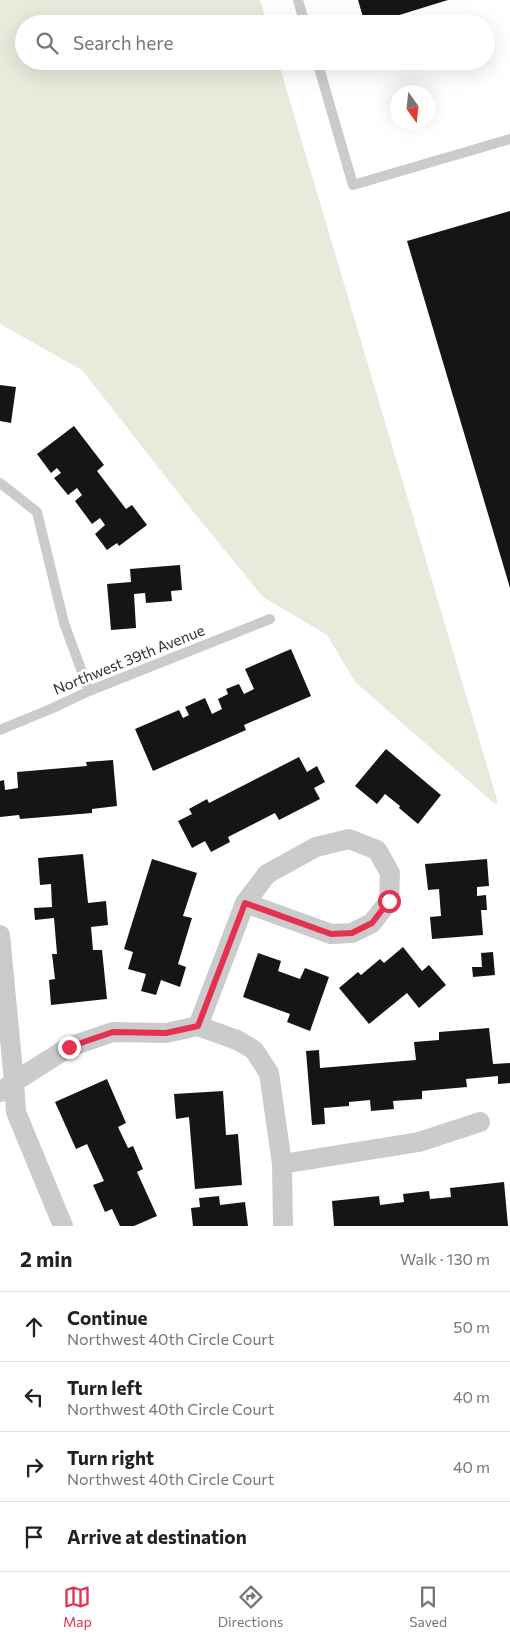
<!DOCTYPE html>
<meta charset="utf-8">
<style>
body{margin:0;font-family:Commissioner,sans-serif;background:#f6f6f6;color:#222}
.compass{position:absolute;left:390px;top:85px;width:45px;height:45px;border-radius:50%;background:#fff;box-shadow:0 5px 20px #0002;rotate:165deg}
.stop{position:absolute;width:15px;height:15px;margin:-11px;border:4px solid #e5304f;border-radius:50%;background:#fff}
.stop.end{background:#e5304f;border-color:#fff;box-shadow:0 1px 5px #0008}
.list{margin:0;padding:0;list-style:none}
h2{display:flex;justify-content:space-between;align-items:center;height:65px;margin:0;padding:0 20px;font-size:21px}
h2 small{font-size:16px;font-weight:400;color:#767676}
.list li{display:grid;grid-template-columns:32px 1fr auto;gap:15px;align-items:center;box-sizing:border-box;height:70px;padding:0 20px;border-top:1px solid #e0e0e0}
.list b{display:block;font-size:19px;white-space:nowrap}
.list p{margin:0;font-size:16px;white-space:nowrap;color:#767676}
.list em{font-size:16px;font-style:normal;color:#767676}
.icon{flex:none;width:28px;height:28px;fill:none;stroke:currentColor;stroke-width:2;stroke-linecap:round;stroke-linejoin:round}
.map{position:relative;flex:none;width:510px;height:1226px;overflow:hidden}
.search{position:absolute;background:#fff;box-shadow:0 5px 20px #0002;left:15px;right:15px;top:15px;height:55px;display:flex;align-items:center;gap:12px;box-sizing:border-box;padding:0 18px;border-radius:28px;color:#767676;font-size:19px}
.sheet{height:345px;background:#fff}
nav{display:flex;justify-content:space-around;align-items:center;box-sizing:border-box;height:70px;border-top:1px solid #e0e0e0;background:#fff;font-size:14px;color:#767676}
nav a{display:grid;justify-items:center;gap:2px}
nav .on{color:#e5304f}
.map>svg:first-child{display:block}
.green{fill:#e6ebdc}
.building{fill:#151515}
.lines{fill:none;stroke-linecap:round;stroke-linejoin:round}
.lane{stroke:#cbcbcb;stroke-width:10}
.street{stroke:#cbcbcb;stroke-width:20}
.route{stroke:#e5304f;stroke-width:6}
.labels{text-anchor:middle;stroke-width:5;stroke-linejoin:round;paint-order:stroke}
.street-label{font-size:15px;fill:#2e2e2e;stroke:#fff}
</style>
<div class="map">
<svg width="510" height="1226" viewBox="0 0 510 1226">
<rect width="100%" height="100%" fill="#fff"/>
<!-- green -->
<polygon class="green" points="0,0 260,0 267,24 24,24 24,61 278,61 498,803 495,804 355,682 327,635 263,597 187,504 82,370 0,324"/>
<!-- building -->
<g class="building">
<polygon points="358,0 448,0 370,24 365,24"/>
<polygon points="510,211 510,588 407,241"/>
<polygon points="0,385 16,387 11,423 0,421"/>
<polygon points="74,426 104,465 97,471 126,509 132,505 147,525 119,546 117,543 107,550 95,534 105,525 100,518 92,524 75,501 82,495 77,488 68,495 54,478 61,473 57,468 51,473 37,454"/>
<polygon points="180,565 182,590 171,591 172,601 146,603 145,593 134,594 136,628 111,630 107,584 131,582 130,569"/>
<polygon points="291,649 311,696 244,725 246,730 153,771 135,729 179,710 183,718 189,715 185,707 205,698 212,714 222,709 218,699 228,694 226,689 239,684 244,694 254,689 245,669"/>
<polygon points="386,749 441,795 418,824 399,808 400,806 385,794 377,804 355,786"/>
<polygon points="299,757 307,772 317,766 325,782 314,788 320,799 279,820 275,813 228,837 230,842 211,852 205,841 192,848 178,821 192,814 189,809 207,799 209,803"/>
<polygon points="113,760 117,806 92,809 92,813 20,819 19,815 0,817 0,781 4,780 5,790 18,788 17,772 87,766 86,762"/>
<polygon points="83,854 88,903 106,901 108,925 91,927 93,950 102,950 107,999 51,1005 49,980 55,979 52,954 57,954 54,918 35,920 34,908 52,907 51,884 40,885 38,858"/>
<polygon points="152,859 197,873 183,916 192,918 178,964 186,967 180,987 161,980 156,995 141,991 146,974 128,969 133,952 124,949"/>
<polygon points="487,859 489,886 477,887 477,896 486,895 487,910 481,910 483,935 432,939 430,917 441,916 439,889 428,890 425,864"/>
<polygon points="403,947 422,971 429,965 446,985 419,1008 407,993 369,1024 339,988 358,972 361,975 380,959 384,963"/>
<polygon points="493,952 495,975 473,977 472,967 482,967 481,953"/>
<polygon points="258,953 281,961 278,971 300,979 305,968 329,977 310,1031 287,1022 290,1014 243,997"/>
<polygon points="489,1028 493,1064 510,1063 510,1083 498,1084 498,1076 466,1079 467,1087 422,1091 422,1099 393,1101 394,1109 371,1111 370,1100 349,1102 349,1106 324,1108 325,1124 312,1125 306,1051 319,1050 320,1068 416,1060 414,1042 439,1040 439,1032"/>
<polygon points="107,1079 126,1123 118,1127 128,1148 133,1146 143,1169 137,1172 157,1216 134,1226 120,1226 112,1209 105,1212 93,1185 104,1181 87,1144 76,1149 55,1102"/>
<polygon points="223,1091 226,1135 238,1134 242,1185 195,1189 189,1117 176,1119 174,1094"/>
<polygon points="504,1182 508,1226 334,1226 332,1201 379,1196 380,1205 404,1202 403,1194 429,1191 430,1199 451,1197 450,1188"/>
<polygon points="219,1196 220,1205 245,1202 248,1226 193,1226 191,1208 200,1207 199,1198"/>
</g>
<g class="lines">
<!-- lane -->
<g class="lane">
<polyline points="298,0 305,24"/>
<polyline points="317,61 353,185 510,139"/>
<polyline points="0,483 37,512 64,623 89,691"/>
<polyline points="0,730 53,708 89,691 270,619"/>
</g>
<!-- street -->
<g class="street">
<polyline points="0,935 14,1082 0,1092"/>
<polyline points="198,1026 237,1040 254,1050 269,1073 282,1164 283,1226"/>
<polyline points="282,1164 419,1142 480,1122"/>
<polyline points="63,1226 16,1112 14,1082 69,1047 113,1032 166,1033 198,1026 245,903 267,874 316,847 349,839 377,850 390,873 389,901 372,923 352,933 331,934 245,903"/>
</g>
</g>
<g class="lines">
<!-- route -->
<polyline class="route" points="69,1047 113,1032 166,1033 198,1026 245,903 331,934 352,933 372,923 389,901"/>
</g>
<g class="labels">
<!-- street labels -->
<g class="street-label">
<text transform="translate(129 660) rotate(-22)" y="5">Northwest 39th Avenue</text>
</g>
</g>
</svg>
<svg class="compass" viewBox="-18 -18 36 36"><path d="M0-13l5 13h-10z" fill="#e53935"/><path d="M0 13l5-13h-10z" fill="#767676"/></svg>
<div class="stop" style="left:389px;top:901px"></div>
<div class="stop end" style="left:69px;top:1047px"></div>
<div class="search"><svg class="icon" aria-label="search" viewBox="0 0 24 24"><circle cx="10" cy="10" r="6"/><path d="M15 15l6 6"/></svg>Search here</div>
</div>
<section class="sheet">
<h2>2 min<small>Walk · 130 m</small></h2>
<ul class="list">
<li><svg class="icon" aria-label="ahead" viewBox="0 0 24 24"><path d="M12 20V5M6 11l6-6 6 6"/></svg><div><b>Continue</b><p>Northwest 40th Circle Court</p></div><em>50 m</em></li>
<li><svg class="icon" aria-label="left" viewBox="0 0 24 24"><path d="M17 20v-9H6M10 6l-5 5 5 5"/></svg><div><b>Turn left</b><p>Northwest 40th Circle Court</p></div><em>40 m</em></li>
<li><svg class="icon" aria-label="right" viewBox="0 0 24 24"><path d="M7 20v-9h11M14 6l5 5-5 5"/></svg><div><b>Turn right</b><p>Northwest 40th Circle Court</p></div><em>40 m</em></li>
<li><svg class="icon" aria-label="arrive" viewBox="0 0 24 24"><path d="M6 21V4h12l-3 4 3 4H6"/></svg><div><b>Arrive at destination</b></div></li>
</ul>
</section>
<nav>
<a class="on"><svg class="icon" aria-label="map" viewBox="0 0 24 24"><path d="M3 6l6-2 6 2 6-2v14l-6 2-6-2-6 2zM9 4v14M15 6v14"/></svg>Map</a>
<a><svg class="icon" aria-label="directions" viewBox="0 0 24 24"><path d="M12 3l9 9-9 9-9-9zM9 14v-3h6M13 9l2 2-2 2"/></svg>Directions</a>
<a><svg class="icon" aria-label="saved" viewBox="0 0 24 24"><path d="M7 4h10v16l-5-4-5 4z"/></svg>Saved</a>
</nav>
